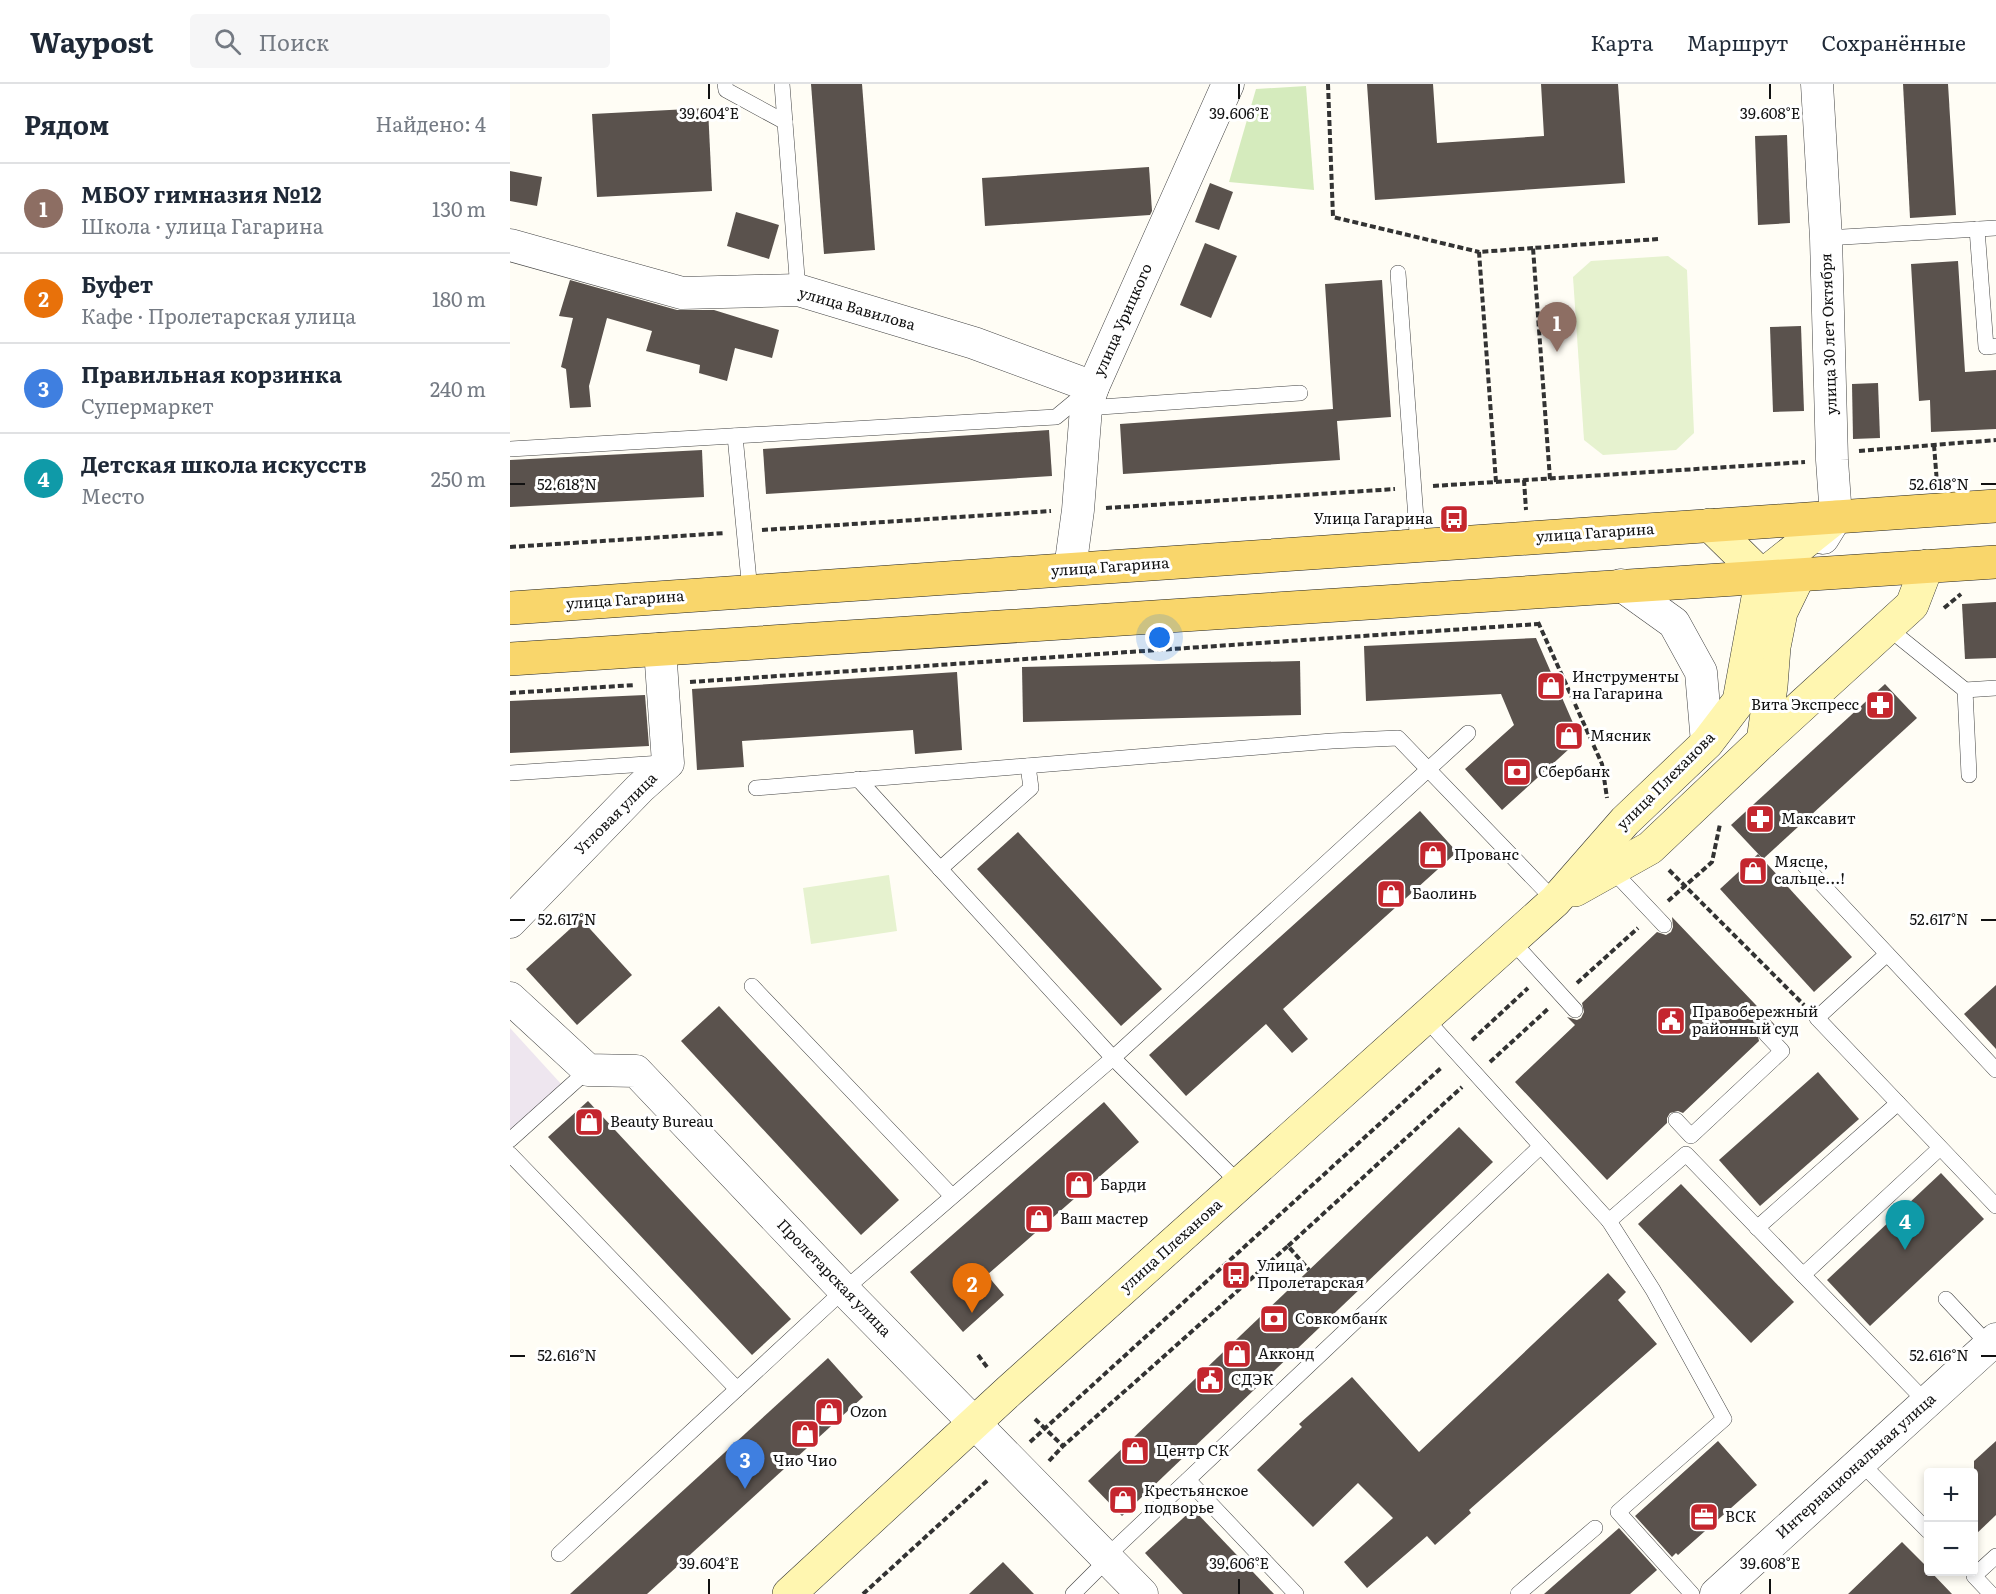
<!DOCTYPE html>
<html lang="ru">
<meta charset="utf-8">
<style>
body{margin:0;font-family:Literata,serif;background:#f6f6f7;color:#1f2937}
.controls{position:absolute;right:18px;bottom:18px;display:grid;overflow:hidden;border-radius:6px;box-shadow:0 3px 9px #0003}
.controls button{width:54px;height:54px;display:grid;place-items:center;padding:0;border:0;border-bottom:2px solid #e0e1e3;background:#fff;color:#1f2937;font:30px sans-serif}
.you{position:absolute;left:650px;top:554px;width:21px;height:21px;margin:-15px;border:4px solid #fff;border-radius:50%;background:#1a73e8;box-shadow:0 0 0 9px #1a73e833}
.badge{display:grid;place-items:center;width:39px;height:39px;border-radius:50%;background:#0f766e;color:#fff;font-size:20px;font-weight:700}
.pin{position:absolute;translate:-50% -50px;filter:drop-shadow(0 2px 3px #0008)}
.pin::after{content:'';position:absolute;top:32px;width:21px;height:18px;background:inherit;clip-path:polygon(0 0,100% 0,50% 100%)}
.list{margin:0;padding:0;list-style:none}
h2{display:flex;justify-content:space-between;align-items:center;height:78px;margin:0;padding:0 24px;font-size:26px}
h2 small{font-size:20px;font-weight:400;color:#747a83}
.list li{display:grid;grid-template-columns:39px 1fr auto;gap:18px;align-items:center;box-sizing:border-box;height:90px;padding:0 24px;border-top:2px solid #e0e1e3}
.list b{display:block;font-size:22px;white-space:nowrap}
.list p{margin:0;font-size:20px;white-space:nowrap;color:#747a83}
.list em{font-size:20px;font-style:normal;color:#747a83}
.icon{flex:none;width:33px;height:33px;fill:none;stroke:currentColor;stroke-width:2;stroke-linecap:round;stroke-linejoin:round}
.map{position:relative;flex:none;width:1486px;height:1510px;overflow:hidden}
header{display:flex;align-items:center;gap:36px;box-sizing:border-box;height:84px;padding:0 30px;background:#fff;border-bottom:2px solid #e0e1e3}
header strong{font-size:28px}
nav{display:flex;gap:33px;margin-inline-start:auto;font-size:21px}
.search{width:420px;height:54px;background:#f6f6f7;display:flex;align-items:center;gap:15px;box-sizing:border-box;padding:0 21px;border-radius:6px;color:#747a83;font-size:22px}
main{display:flex}
aside{flex:1;background:#fff}
.map>svg:first-child{display:block}
.industrial{fill:#eee6ef}
.green{fill:#d5ebbd}
.pitch{fill:#e6f2cf}
.building{fill:#5a524d}
.lines{fill:none;stroke-linecap:round;stroke-linejoin:round}
.lane-casing{stroke:#444;stroke-width:16}
.street-casing{stroke:#444;stroke-width:33}
.secondary-casing{stroke:#333;stroke-width:34}
.primary-casing{stroke:#222;stroke-width:34}
.path{stroke:#333;stroke-width:4;stroke-dasharray:6 3;stroke-linecap:butt}
.lane{stroke:#fff;stroke-width:15}
.street{stroke:#fff;stroke-width:32}
.secondary{stroke:#fff6b0;stroke-width:33}
.primary{stroke:#f9d66b;stroke-width:33}
.ticks{fill:none;stroke:#111;stroke-width:2}
.labels{text-anchor:middle;stroke-width:6;stroke-linejoin:round;paint-order:stroke}
.street-label{font-size:15px;fill:#111;stroke:#fff}
.poi-label{font-size:15px;fill:#111;stroke:#fff;text-anchor:start}
.ticks-label{font-size:15px;text-anchor:middle;fill:#111;stroke:#fff;stroke-width:6;stroke-linejoin:round;paint-order:stroke}
</style>
<header>
<strong>Waypost</strong>
<div class="search"><svg class="icon" aria-label="search" viewBox="0 0 24 24"><circle cx="10" cy="10" r="6"/><path d="M15 15l6 6"/></svg>Поиск</div>
<nav><a>Карта</a><a>Маршрут</a><a>Сохранённые</a></nav>
</header>
<main>
<aside>
<h2>Рядом<small>Найдено: 4</small></h2>
<ul class="list">
<li><span class="badge" style="background:#8d6e63">1</span><div><b>МБОУ гимназия №12</b><p>Школа · улица Гагарина</p></div><em>130 m</em></li>
<li><span class="badge" style="background:#e8710a">2</span><div><b>Буфет</b><p>Кафе · Пролетарская улица</p></div><em>180 m</em></li>
<li><span class="badge" style="background:#3f7fe0">3</span><div><b>Правильная корзинка</b><p>Супермаркет</p></div><em>240 m</em></li>
<li><span class="badge" style="background:#0f9aa8">4</span><div><b>Детская школа искусств</b><p>Место</p></div><em>250 m</em></li>
</ul>
</aside>
<div class="map">
<svg width="1486" height="1510" viewBox="0 0 1486 1510">
<rect width="100%" height="100%" fill="#fffdf5"/>
<!-- industrial -->
<polygon class="industrial" points="0,944 52,1001 0,1048"/>
<!-- green -->
<polygon class="green" points="796,2 804,106 719,98 746,5"/>
<!-- pitch -->
<g class="pitch">
<polygon points="1158,172 1177,186 1184,349 1166,366 1093,371 1074,356 1063,193 1081,177"/>
<polygon points="379,791 387,847 301,860 293,804"/>
</g>
<!-- building -->
<g class="building">
<polygon points="301,0 352,0 365,166 314,170"/>
<polygon points="857,0 923,0 927,59 1034,52 1031,0 1108,0 1115,99 865,116"/>
<polygon points="1393,0 1438,0 1446,131 1400,134"/>
<polygon points="198,24 202,107 87,113 82,30"/>
<polygon points="1277,51 1280,139 1248,141 1245,52"/>
<polygon points="639,83 642,127 640,131 475,142 472,94"/>
<polygon points="0,87 32,93 27,122 0,117"/>
<polygon points="700,99 723,108 709,146 685,138"/>
<polygon points="226,128 269,141 259,175 217,162"/>
<polygon points="695,159 727,172 701,234 670,221"/>
<polygon points="1448,177 1455,288 1486,286 1486,345 1421,348 1420,316 1409,317 1401,180"/>
<polygon points="60,196 167,226 204,226 269,246 262,274 225,264 217,297 189,289 190,281 136,267 142,247 97,234 79,302 81,323 60,324 56,285 51,283 63,234 49,232"/>
<polygon points="872,196 881,333 827,337 830,376 613,390 610,340 823,325 815,200"/>
<polygon points="1291,242 1294,327 1263,328 1260,243"/>
<polygon points="1368,299 1370,354 1343,355 1342,300"/>
<polygon points="539,346 542,392 256,410 253,365"/>
<polygon points="192,366 194,413 0,423 0,376"/>
<polygon points="1486,518 1486,574 1455,575 1452,520"/>
<polygon points="1026,554 1070,655 992,726 955,685 1004,641 991,610 856,617 854,562"/>
<polygon points="790,577 791,631 513,638 512,583"/>
<polygon points="447,588 452,666 405,670 403,646 232,657 234,683 187,686 182,605"/>
<polygon points="1375,600 1407,634 1253,775 1221,741"/>
<polygon points="135,611 139,662 0,669 0,617"/>
<polygon points="910,727 947,768 773,925 798,955 782,969 756,940 676,1012 639,971"/>
<polygon points="508,748 652,905 611,942 467,785"/>
<polygon points="1248,770 1342,873 1304,908 1210,805"/>
<polygon points="1162,833 1265,941 1263,943 1258,941 1250,943 1247,948 1249,957 1173,1029 1168,1027 1160,1029 1157,1034 1157,1039 1097,1096 1005,998 1065,941 1057,933 1067,936 1071,934 1074,928 1072,919 1147,848 1156,851 1161,848 1163,843"/>
<polygon points="71,835 122,891 67,941 16,885"/>
<polygon points="1486,901 1486,965 1454,930"/>
<polygon points="209,922 389,1116 351,1151 171,957"/>
<polygon points="1308,988 1349,1035 1250,1122 1209,1076"/>
<polygon points="78,1017 281,1235 242,1271 38,1053"/>
<polygon points="594,1018 629,1058 477,1191 494,1211 453,1248 400,1188"/>
<polygon points="949,1043 983,1078 612,1432 578,1397"/>
<polygon points="1431,1089 1474,1135 1360,1242 1317,1196"/>
<polygon points="1171,1100 1284,1218 1241,1259 1128,1140"/>
<polygon points="1098,1189 1116,1208 1108,1216 1147,1260 959,1426 961,1429 925,1461 917,1452 857,1504 834,1478 883,1434 848,1399 803,1443 747,1386 792,1343 789,1340 842,1293 909,1368"/>
<polygon points="318,1274 353,1313 137,1510 60,1510"/>
<polygon points="1208,1357 1247,1401 1168,1471 1166,1469 1162,1473 1125,1432"/>
<polygon points="1486,1357 1486,1431 1464,1452 1464,1377"/>
<polygon points="683,1425 764,1510 673,1510 635,1469"/>
<polygon points="1109,1444 1147,1486 1120,1510 1034,1510"/>
<polygon points="1392,1458 1419,1485 1419,1488 1421,1488 1442,1510 1338,1510"/>
<polygon points="493,1478 524,1510 459,1510"/>
</g>
<g class="lines">
<!-- lane casing -->
<g class="lane-casing">
<g id="lane">
<polyline points="215,0 216,6 275,38"/>
<polyline points="272,0 288,206"/>
<polyline points="1467,145 1476,263 1486,262"/>
<polyline points="1316,154 1486,144"/>
<polyline points="888,189 908,462"/>
<polyline points="576,324 790,309"/>
<polyline points="225,352 240,507"/>
<polyline points="0,365 546,333 575,309"/>
<polyline points="1378,544 1455,606 1486,604"/>
<polyline points="1455,606 1459,691"/>
<polyline points="0,689 152,679"/>
<polyline points="348,695 603,974 958,649"/>
<polyline points="246,704 822,657 888,654 1045,817"/>
<polyline points="1294,781 1486,986"/>
<polyline points="430,785 521,704 518,682"/>
<polyline points="1102,786 1154,841"/>
<polyline points="1001,856 1065,926"/>
<polyline points="1377,870 1307,934 1486,1122"/>
<polyline points="242,902 442,1112"/>
<polyline points="915,934 1099,1137 1143,1206 1214,1335 1108,1428 1182,1510"/>
<polyline points="1166,1036 1181,1052 1272,967 1256,950"/>
<polyline points="0,1056 78,986"/>
<polyline points="0,1070 227,1305"/>
<polyline points="1099,1137 1176,1070 1416,1318"/>
<polyline points="1247,1144 1388,1019"/>
<polyline points="1293,1191 1430,1064"/>
<polyline points="1436,1215 1479,1261"/>
<polyline points="1350,1378 1418,1447"/>
<polyline points="678,1396 786,1510"/>
<polyline points="49,1470 334,1206 603,974 730,1100"/>
<polyline points="596,1473 1031,1062"/>
<polyline points="563,1510 598,1475"/>
<polyline points="1008,1510 1085,1444"/>
<polyline points="1481,1510 1464,1492 1486,1472"/>
</g>
</g>
<!-- street casing -->
<g class="street-casing">
<g id="street">
<polyline points="1307,0 1316,154 1322,376 1326,433 1313,454"/>
<polyline points="0,161 172,209 288,206 464,259 583,303"/>
<polyline points="560,485 568,426 576,324 583,303 718,0"/>
<polyline points="1111,501 1164,539 1191,588 1197,659"/>
<polyline points="0,838 130,704 158,679 150,565"/>
<polyline points="0,914 78,986 126,987 334,1206 632,1510"/>
<polyline points="1206,1510 1486,1255"/>
</g>
</g>
<!-- secondary casing -->
<g class="secondary-casing">
<g id="secondary">
<polyline points="1200,441 1252,492"/>
<polyline points="1252,492 1326,433"/>
<polyline points="1253,657 1261,602 1264,563 1271,528 1290,489"/>
<polyline points="1065,806 1140,764 1253,657 1402,521 1417,482"/>
<polyline points="279,1510 500,1306 1045,817 1115,737 1197,659 1229,617 1252,492"/>
</g>
</g>
<!-- primary casing -->
<g class="primary-casing">
<g id="primary">
<polyline points="0,524 1486,422"/>
<polyline points="0,575 1486,478"/>
</g>
</g>
<!-- path -->
<g class="path">
<polyline points="818,0 823,133 969,168"/>
<polyline points="1424,361 1427,399"/>
<polyline points="1349,367 1486,356"/>
<polyline points="1040,395 1023,164 1148,155"/>
<polyline points="1014,396 1016,426"/>
<polyline points="986,398 969,168 1023,164"/>
<polyline points="923,402 1295,378"/>
<polyline points="596,424 885,405"/>
<polyline points="252,446 541,427"/>
<polyline points="0,463 215,449"/>
<polyline points="1434,524 1451,510"/>
<polyline points="1028,538 1092,680 1097,714"/>
<polyline points="180,598 1028,540"/>
<polyline points="0,609 125,601"/>
<polyline points="1159,786 1294,921"/>
<polyline points="1158,817 1202,778 1210,740"/>
<polyline points="1067,899 1128,844"/>
<polyline points="962,956 1018,904"/>
<polyline points="980,978 1039,924"/>
<polyline points="778,1162 952,1003"/>
<polyline points="468,1271 477,1283"/>
<polyline points="525,1335 553,1362"/>
<polyline points="520,1358 932,983"/>
<polyline points="539,1377 553,1362 778,1162 799,1186"/>
<polyline points="353,1510 479,1395"/>
</g>
<!-- lane -->
<use href="#lane" class="lane"/>
<!-- street -->
<use href="#street" class="street"/>
<!-- secondary -->
<use href="#secondary" class="secondary"/>
<!-- primary -->
<use href="#primary" class="primary"/>
</g>
<!-- ticks -->
<path class="ticks" d="M 199,0 L 199,15M 729,0 L 729,15M 1260,0 L 1260,15M 0,400 L 15,400M 1471,400 L 1486,400M 0,836 L 15,836M 1471,836 L 1486,836M 0,1272 L 15,1272M 1471,1272 L 1486,1272M 199,1495 L 199,1510M 729,1495 L 729,1510M 1260,1495 L 1260,1510"/>
<!-- icons -->
<defs>
<g id="bus-square" transform="scale(1.5)"><rect x="-9" y="-9" width="18" height="18" rx="4" fill="#c4262e" stroke="#fff"/><path d="M-5-6H5V4H4V6H2V4H-2V6H-4V4H-5ZM-3.5-4V0h7V-4ZM-3.5 1.2v1.5H-2V1.2ZM2 1.2v1.5H3.5V1.2Z" fill="#fff"/></g>
<g id="shop-square" transform="scale(1.5)"><rect x="-9" y="-9" width="18" height="18" rx="4" fill="#c4262e" stroke="#fff"/><path d="M-5-2.5h2.3a2.7 3.5 0 0 1 5.4 0H5L5.5 6h-11ZM-1.5-2.5h3a1.5 2.3 0 0 0-3 0Z" fill="#fff"/></g>
<g id="pharmacy-square" transform="scale(1.5)"><rect x="-9" y="-9" width="18" height="18" rx="4" fill="#c4262e" stroke="#fff"/><path d="M-2-6h4v4h4v4h-4v4h-4v-4h-4v-4h4Z" fill="#fff"/></g>
<g id="bank-square" transform="scale(1.5)"><rect x="-9" y="-9" width="18" height="18" rx="4" fill="#c4262e" stroke="#fff"/><path d="M-6-4H6V4H-6ZM0-2.3a2.3 2.3 0 1 0 0 4.6a2.3 2.3 0 1 0 0-4.6Z" fill="#fff"/></g>
<g id="civic-square" transform="scale(1.5)"><rect x="-9" y="-9" width="18" height="18" rx="4" fill="#c4262e" stroke="#fff"/><path d="M-.6-6.5H3V-4.5H.6V-3L4-1V1h2V6H-6V1h2V-1L-.6-3ZM-1.2 2.5V6h2.4V2.5Z" fill="#fff"/></g>
<g id="office-square" transform="scale(1.5)"><rect x="-9" y="-9" width="18" height="18" rx="4" fill="#c4262e" stroke="#fff"/><path d="M-6-3h4V-5.5h4V-3h4V5H-6ZM-1-4.5V-3h2v-1.5ZM-6 0V1H6V0Z" fill="#fff"/></g>
</defs>
<g fill-rule="evenodd">
<use href="#bus-square" x="944" y="435"/>
<use href="#shop-square" x="1041" y="602"/>
<use href="#pharmacy-square" x="1370" y="621"/>
<use href="#shop-square" x="1059" y="652"/>
<use href="#bank-square" x="1007" y="688"/>
<use href="#pharmacy-square" x="1250" y="735"/>
<use href="#shop-square" x="923" y="771"/>
<use href="#shop-square" x="1243" y="787"/>
<use href="#shop-square" x="881" y="810"/>
<use href="#civic-square" x="1161" y="937"/>
<use href="#shop-square" x="79" y="1038"/>
<use href="#shop-square" x="569" y="1101"/>
<use href="#shop-square" x="529" y="1135"/>
<use href="#bus-square" x="726" y="1191"/>
<use href="#bank-square" x="764" y="1235"/>
<use href="#shop-square" x="727" y="1270"/>
<use href="#civic-square" x="700" y="1296"/>
<use href="#shop-square" x="319" y="1328"/>
<use href="#shop-square" x="295" y="1350"/>
<use href="#shop-square" x="625" y="1367"/>
<use href="#shop-square" x="613" y="1416"/>
<use href="#office-square" x="1194" y="1433"/>
</g>
<g class="labels">
<!-- street labels -->
<g class="street-label">
<text transform="translate(347 225) rotate(16)" y="5">улица Вавилова</text>
<text transform="translate(613 236) rotate(-66)" y="5">улица Урицкого</text>
<text transform="translate(1319 250) rotate(-92)" y="5">улица 30 лет Октября</text>
<text transform="translate(1085 449) rotate(-4)" y="5">улица Гагарина</text>
<text transform="translate(600 483) rotate(-4)" y="5">улица Гагарина</text>
<text transform="translate(115 516) rotate(-4)" y="5">улица Гагарина</text>
<text transform="translate(1156 697) rotate(-45)" y="5">улица Плеханова</text>
<text transform="translate(106 730) rotate(-45)" y="5">Угловая улица</text>
<text transform="translate(661 1162) rotate(-42)" y="5">улица Плеханова</text>
<text transform="translate(324 1194) rotate(46)" y="5">Пролетарская улица</text>
<text transform="translate(1346 1382) rotate(-42)" y="5">Интернациональная улица</text>
</g>
<!-- poi labels -->
<g class="poi-label">
<text x="923" y="440" text-anchor="end">Улица Гагарина</text>
<text x="1062" y="598">Инструменты<tspan x="1062" dy="17">на Гагарина</tspan></text>
<text x="1349" y="626" text-anchor="end">Вита Экспресс</text>
<text x="1080" y="657">Мясник</text>
<text x="1028" y="693">Сбербанк</text>
<text x="1271" y="740">Максавит</text>
<text x="944" y="776">Прованс</text>
<text x="1264" y="783">Мясце,<tspan x="1264" dy="17">сальце...!</tspan></text>
<text x="902" y="815">Баолинь</text>
<text x="1182" y="933">Правобережный<tspan x="1182" dy="17">районный суд</tspan></text>
<text x="100" y="1043">Beauty Bureau</text>
<text x="590" y="1106">Барди</text>
<text x="550" y="1140">Ваш мастер</text>
<text x="747" y="1187">Улица<tspan x="747" dy="17">Пролетарская</tspan></text>
<text x="785" y="1240">Совкомбанк</text>
<text x="748" y="1275">Акконд</text>
<text x="721" y="1301">СДЭК</text>
<text x="340" y="1333">Ozon</text>
<text x="646" y="1372">Центр СК</text>
<text x="295" y="1382" text-anchor="middle">Чио Чио</text>
<text x="634" y="1412">Крестьянское<tspan x="634" dy="17">подворье</tspan></text>
<text x="1215" y="1438">ВСК</text>
</g>
</g>
<g class="ticks-label">
<text x="199" y="35">39.604°E</text>
<text x="729" y="35">39.606°E</text>
<text x="1260" y="35">39.608°E</text>
<text x="57" y="406">52.618°N</text>
<text x="1429" y="406">52.618°N</text>
<text x="57" y="841">52.617°N</text>
<text x="1429" y="841">52.617°N</text>
<text x="57" y="1277">52.616°N</text>
<text x="1429" y="1277">52.616°N</text>
<text x="199" y="1485">39.604°E</text>
<text x="729" y="1485">39.606°E</text>
<text x="1260" y="1485">39.608°E</text>
</g>
</svg>
<div class="controls">
<button>+</button>
<button>−</button>
</div>
<div class="you"></div>
<div class="pin badge" style="left:1047px;top:268px;background:#8d6e63">1</div>
<div class="pin badge" style="left:462px;top:1229px;background:#e8710a">2</div>
<div class="pin badge" style="left:235px;top:1405px;background:#3f7fe0">3</div>
<div class="pin badge" style="left:1395px;top:1166px;background:#0f9aa8">4</div>
</div>
</main>
